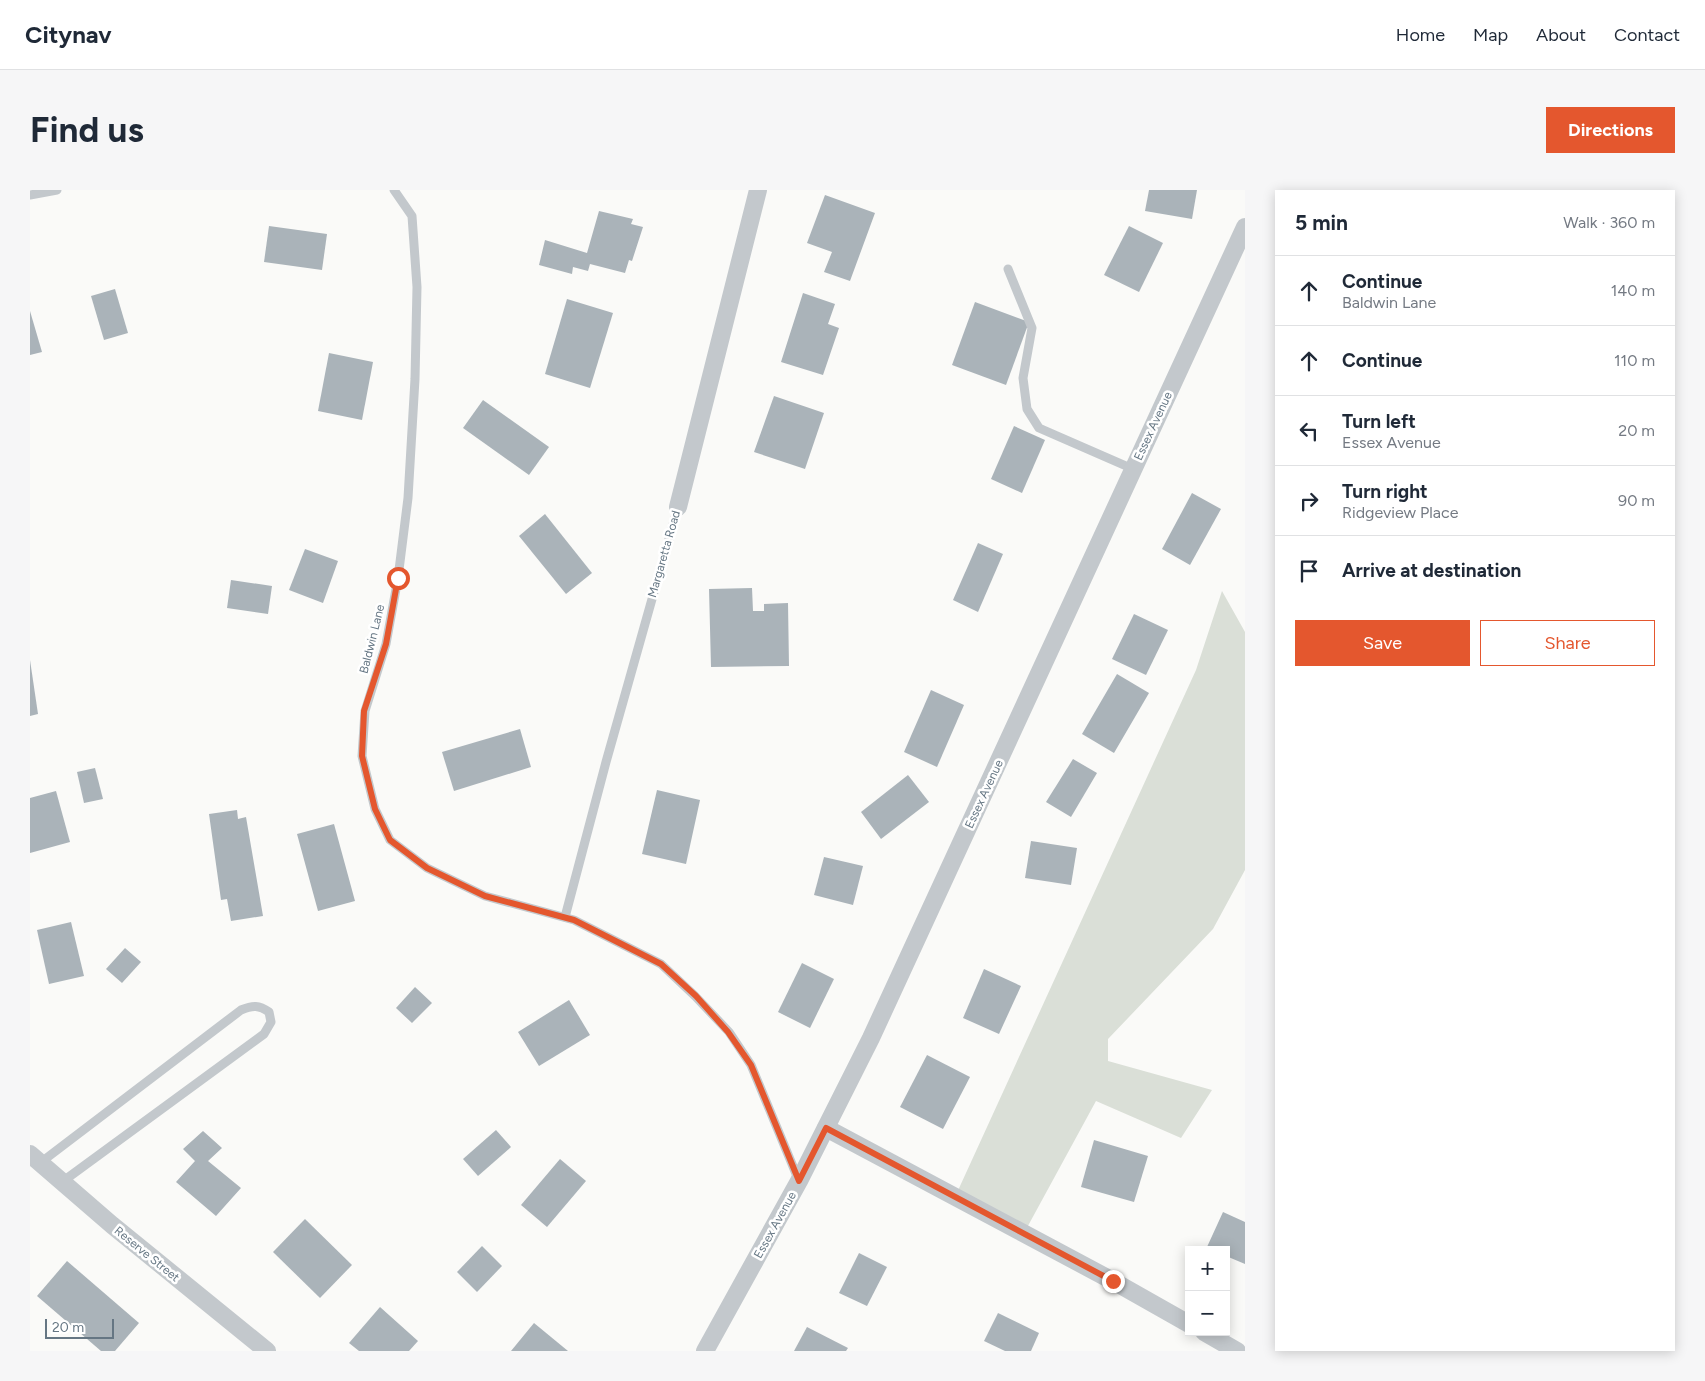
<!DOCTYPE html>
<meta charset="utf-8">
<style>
body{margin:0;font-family:Figtree,sans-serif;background:#f6f6f7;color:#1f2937}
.controls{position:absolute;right:15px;bottom:15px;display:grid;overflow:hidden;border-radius:0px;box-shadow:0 2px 12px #0003}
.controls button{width:45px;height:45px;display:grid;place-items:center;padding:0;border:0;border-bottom:1px solid #e0e1e3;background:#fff;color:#1f2937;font:25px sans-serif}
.scale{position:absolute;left:15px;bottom:12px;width:69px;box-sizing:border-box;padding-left:5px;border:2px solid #657683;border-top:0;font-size:14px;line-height:18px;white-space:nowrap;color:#657683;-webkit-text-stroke:4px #fff;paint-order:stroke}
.stop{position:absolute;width:15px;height:15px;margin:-11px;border:4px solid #e4572e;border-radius:50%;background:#fff}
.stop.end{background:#e4572e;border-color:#fff;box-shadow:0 1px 5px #0008}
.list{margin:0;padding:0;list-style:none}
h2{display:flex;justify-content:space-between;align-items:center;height:65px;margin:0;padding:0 20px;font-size:21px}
h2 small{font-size:16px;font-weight:400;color:#747a83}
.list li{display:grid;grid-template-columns:32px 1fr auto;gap:15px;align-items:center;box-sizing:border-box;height:70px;padding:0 20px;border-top:1px solid #e0e1e3}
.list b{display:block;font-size:19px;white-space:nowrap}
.list p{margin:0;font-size:16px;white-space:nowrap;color:#747a83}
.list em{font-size:16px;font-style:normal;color:#747a83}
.actions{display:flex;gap:10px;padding:15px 20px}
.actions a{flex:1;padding:11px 0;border:1px solid #e4572e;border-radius:0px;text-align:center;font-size:18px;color:#e4572e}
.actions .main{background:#e4572e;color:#fff}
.icon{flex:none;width:28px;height:28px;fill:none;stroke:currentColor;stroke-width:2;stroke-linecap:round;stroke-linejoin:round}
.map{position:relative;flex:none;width:1215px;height:1161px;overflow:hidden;border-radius:0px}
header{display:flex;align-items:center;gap:30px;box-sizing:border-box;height:70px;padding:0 25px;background:#fff;border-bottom:1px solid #e0e1e3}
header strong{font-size:24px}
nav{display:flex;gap:28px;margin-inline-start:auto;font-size:18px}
.intro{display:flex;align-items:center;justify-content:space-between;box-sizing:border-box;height:120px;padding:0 30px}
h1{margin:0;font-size:35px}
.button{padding:12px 22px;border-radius:0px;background:#e4572e;color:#fff;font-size:18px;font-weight:700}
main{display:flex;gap:30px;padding:0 30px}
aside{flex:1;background:#fff;border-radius:0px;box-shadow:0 2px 12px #0003}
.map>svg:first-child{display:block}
.green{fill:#dadfd7}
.building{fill:#aab3b9}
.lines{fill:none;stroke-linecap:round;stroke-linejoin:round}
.service{stroke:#c3c8cc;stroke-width:9}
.minor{stroke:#c3c8cc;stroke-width:18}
.route{stroke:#e4572e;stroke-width:6}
.labels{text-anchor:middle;stroke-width:5;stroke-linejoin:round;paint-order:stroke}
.street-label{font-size:12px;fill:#657683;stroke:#fff}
</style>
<header>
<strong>Citynav</strong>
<nav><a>Home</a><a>Map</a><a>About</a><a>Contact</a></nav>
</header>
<div class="intro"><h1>Find us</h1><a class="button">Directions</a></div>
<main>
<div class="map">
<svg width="1215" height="1161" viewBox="0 0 1215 1161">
<rect width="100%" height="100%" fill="#fafaf8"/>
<!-- green -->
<polygon class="green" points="1192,401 1215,442 1215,680 1183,739 1078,849 1078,871 1182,900 1151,948 1066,911 993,1045 925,1007 1166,480"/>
<!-- building -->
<g class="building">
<polygon points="1119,0 1167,0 1162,29 1115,21"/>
<polygon points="795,5 845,23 820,91 794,82 802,62 777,53"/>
<polygon points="569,21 603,29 601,34 613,37 602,71 599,70 595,83 560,74 558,81 543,77 542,84 509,75 515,50 557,63"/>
<polygon points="239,36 297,44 292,80 234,72"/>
<polygon points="1099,36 1133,53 1109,102 1074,85"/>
<polygon points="85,99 98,143 74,150 61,106"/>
<polygon points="773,103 805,114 798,134 809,138 793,185 751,172"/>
<polygon points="537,109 583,123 560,198 515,184"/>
<polygon points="945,112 999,132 976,195 922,175"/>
<polygon points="0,121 12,162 0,165"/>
<polygon points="299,163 343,172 332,230 288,221"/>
<polygon points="744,206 794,223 775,279 724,262"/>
<polygon points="453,210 519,257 499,285 433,238"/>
<polygon points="984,236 1015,250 992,303 961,289"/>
<polygon points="1162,303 1191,319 1160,375 1132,359"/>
<polygon points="515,324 562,383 536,404 489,346"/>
<polygon points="948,353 973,364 948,422 923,410"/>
<polygon points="275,359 308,371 293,413 259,400"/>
<polygon points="201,390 242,396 238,424 197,418"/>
<polygon points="722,398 723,421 734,421 734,414 758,413 759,476 681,477 679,399"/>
<polygon points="1104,424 1138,440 1116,485 1082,469"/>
<polygon points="0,470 8,524 0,526"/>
<polygon points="1087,484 1119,503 1084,563 1052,544"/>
<polygon points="901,500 934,515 907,577 874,562"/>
<polygon points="490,539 501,577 424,601 412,562"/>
<polygon points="1043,569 1067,583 1041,627 1016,612"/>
<polygon points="65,578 73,609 54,613 47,582"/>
<polygon points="878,585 899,612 851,649 831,622"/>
<polygon points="627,600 670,610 656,674 612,664"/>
<polygon points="26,601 40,652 0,663 0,608"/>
<polygon points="207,620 208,629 216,627 233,726 201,731 197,709 191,710 179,624"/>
<polygon points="304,634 325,711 288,721 267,644"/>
<polygon points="1001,651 1047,658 1041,695 995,688"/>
<polygon points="794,667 833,676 823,715 784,705"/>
<polygon points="41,732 54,786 19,794 7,740"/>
<polygon points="95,758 111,772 92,793 76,779"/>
<polygon points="772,773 804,789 780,838 748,822"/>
<polygon points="954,779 991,796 969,844 933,828"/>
<polygon points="385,797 402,813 382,833 366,818"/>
<polygon points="539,810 560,845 509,876 488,842"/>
<polygon points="897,865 940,887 913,939 870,917"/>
<polygon points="466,940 481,957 448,986 433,969"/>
<polygon points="173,941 192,958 178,971 211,998 186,1026 146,992 165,971 153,959"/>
<polygon points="1064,950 1118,966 1104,1012 1051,997"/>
<polygon points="530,969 556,991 517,1037 491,1015"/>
<polygon points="1193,1022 1215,1032 1215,1074 1196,1066 1196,1060 1183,1060 1177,1057"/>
<polygon points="275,1029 322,1075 290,1108 243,1062"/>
<polygon points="452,1056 472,1076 447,1102 427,1082"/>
<polygon points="829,1063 857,1077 837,1116 809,1103"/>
<polygon points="37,1071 109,1133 85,1161 71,1161 7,1106"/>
<polygon points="350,1117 388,1151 379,1161 329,1161 319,1153"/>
<polygon points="968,1123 1009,1143 1001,1161 975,1161 954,1151"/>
<polygon points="504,1133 538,1161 481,1161"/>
<polygon points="777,1137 818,1158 816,1161 764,1161"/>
</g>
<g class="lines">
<!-- service -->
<g class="service">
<polyline points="364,0 382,26 387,97 385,189 378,308 368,388 356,454 335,521 332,566 345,619 360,650 397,678 455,706 544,730 631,774 665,806 699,842 721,875 769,991"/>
<polyline points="0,5 27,0"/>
<polyline points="978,79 1002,138 993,188 997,219 1009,238 1103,279"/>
<polyline points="535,727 576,572 648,317"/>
<path d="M 10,973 L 211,820 C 223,815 229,815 239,822 L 241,832 L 234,844 L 32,992"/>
</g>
<!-- minor -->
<g class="minor">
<polyline points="648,317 728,0"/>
<polyline points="796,938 1083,1091 1159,1134"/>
<polyline points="0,964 82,1035 237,1161"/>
<polyline points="1174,1142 1207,1161"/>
<polyline points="675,1161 769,991 841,848 1215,37"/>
</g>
</g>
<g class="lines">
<!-- route -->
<polyline class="route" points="368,388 356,454 334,521 332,566 345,619 360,650 397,678 455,706 544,730 631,774 666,806 698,842 721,875 769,991 796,938 1083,1091"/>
</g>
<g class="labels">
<!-- street labels -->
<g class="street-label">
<text transform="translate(1123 236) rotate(-65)" y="4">Essex Avenue</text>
<text transform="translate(634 364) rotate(-74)" y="4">Margaretta Road</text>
<text transform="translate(342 449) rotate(-76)" y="4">Baldwin Lane</text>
<text transform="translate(954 604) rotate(-65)" y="4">Essex Avenue</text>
<text transform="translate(745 1035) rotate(-61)" y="4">Essex Avenue</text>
<text transform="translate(117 1064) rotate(39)" y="4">Reserve Street</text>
</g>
</g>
</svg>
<div class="controls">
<button>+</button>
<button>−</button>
</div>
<div class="scale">20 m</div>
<div class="stop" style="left:368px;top:388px"></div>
<div class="stop end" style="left:1083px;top:1091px"></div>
</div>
<aside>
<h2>5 min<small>Walk · 360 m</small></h2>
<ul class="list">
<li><svg class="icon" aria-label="ahead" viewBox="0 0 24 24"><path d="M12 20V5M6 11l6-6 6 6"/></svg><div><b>Continue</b><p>Baldwin Lane</p></div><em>140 m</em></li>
<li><svg class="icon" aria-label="ahead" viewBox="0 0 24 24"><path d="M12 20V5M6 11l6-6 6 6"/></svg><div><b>Continue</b></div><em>110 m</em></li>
<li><svg class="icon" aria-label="left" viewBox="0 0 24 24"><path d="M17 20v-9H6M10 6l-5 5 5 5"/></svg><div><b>Turn left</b><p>Essex Avenue</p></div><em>20 m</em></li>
<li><svg class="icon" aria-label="right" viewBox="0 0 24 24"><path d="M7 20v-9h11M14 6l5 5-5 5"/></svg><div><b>Turn right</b><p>Ridgeview Place</p></div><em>90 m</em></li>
<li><svg class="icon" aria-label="arrive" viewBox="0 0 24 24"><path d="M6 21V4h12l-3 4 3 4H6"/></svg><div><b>Arrive at destination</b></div></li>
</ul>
<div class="actions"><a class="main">Save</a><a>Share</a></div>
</aside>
</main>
